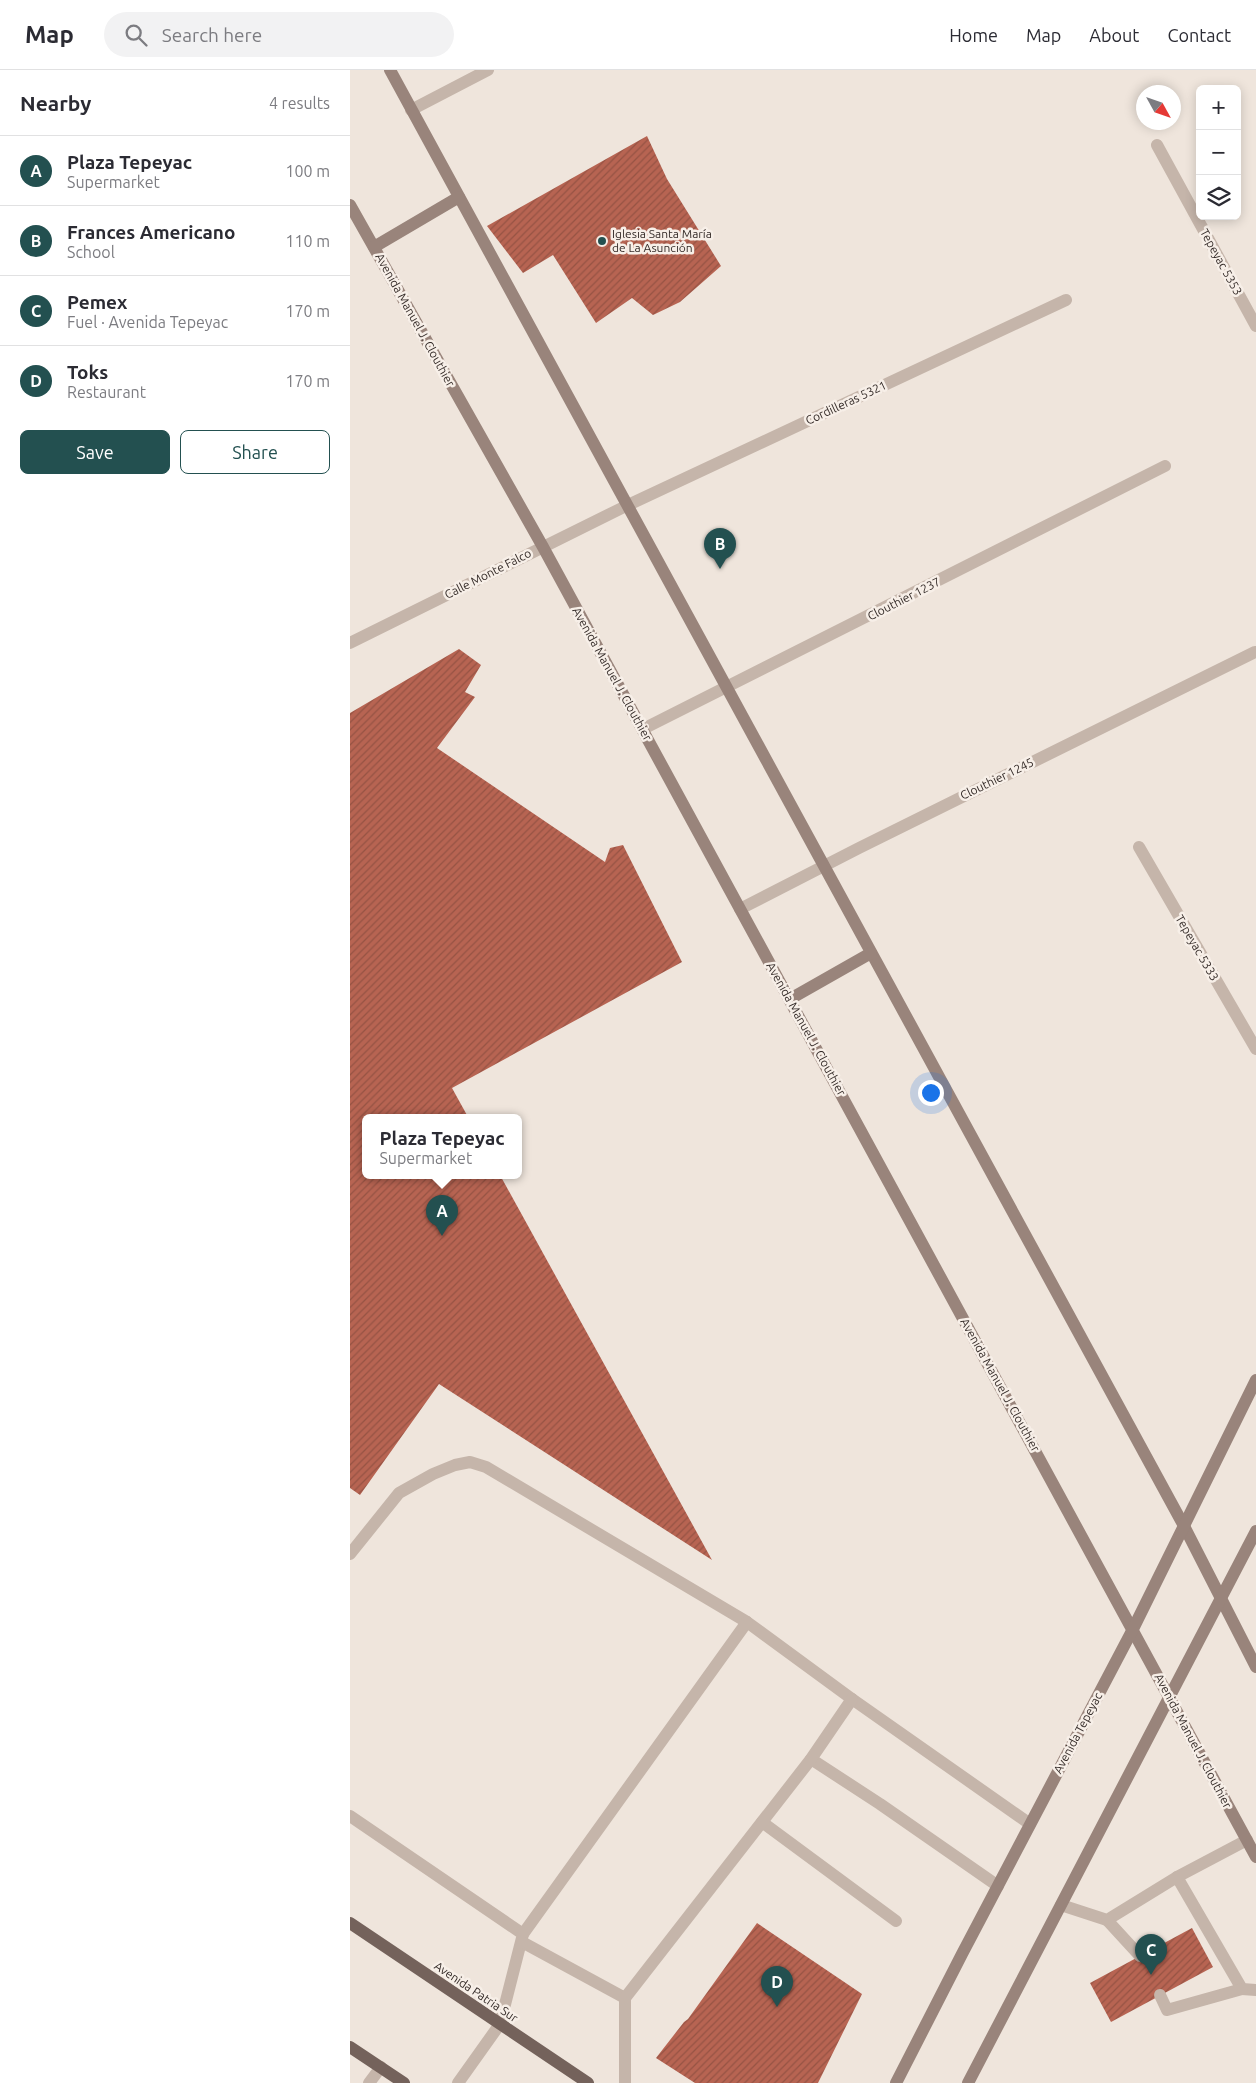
<!DOCTYPE html>
<meta charset="utf-8">
<style>
body{margin:0;font-family:Ubuntu,sans-serif;background:#f2f2f3;color:#2b2b33}
.controls{position:absolute;right:15px;top:15px;display:grid;overflow:hidden;border-radius:8px;box-shadow:0 2px 12px #0003}
.controls button{width:45px;height:45px;display:grid;place-items:center;padding:0;border:0;border-bottom:1px solid #e1e1e2;background:#fff;color:#2b2b33;font:25px sans-serif}
.compass{position:absolute;left:786px;top:15px;width:45px;height:45px;border-radius:50%;background:#fff;box-shadow:0 2px 12px #0003;rotate:130deg}
.you{position:absolute;left:580px;top:1022px;width:18px;height:18px;margin:-12px;border:4px solid #fff;border-radius:50%;background:#1a73e8;box-shadow:0 0 0 8px #1a73e833}
.badge{display:grid;place-items:center;width:32px;height:32px;border-radius:50%;background:#235050;color:#fff;font-size:16px;font-weight:700}
.pin{position:absolute;translate:-50% -41px;filter:drop-shadow(0 1px 2px #0008)}
.pin::after{content:'';position:absolute;top:26px;width:18px;height:15px;background:inherit;clip-path:polygon(0 0,100% 0,50% 100%)}
.popup{position:absolute;left:12px;top:1044px;width:160px;height:65px;box-sizing:border-box;display:grid;place-content:center;border-radius:8px;background:#fff;filter:drop-shadow(0 1px 4px #0005);font-size:16px;white-space:nowrap;color:#7c7c81}
.popup b{font-size:19px;color:#2b2b33}
.popup::after{content:'';position:absolute;left:50%;top:100%;margin-left:-10px;border:10px solid transparent;border-top-color:#fff}
.list{margin:0;padding:0;list-style:none}
h2{display:flex;justify-content:space-between;align-items:center;height:65px;margin:0;padding:0 20px;font-size:21px}
h2 small{font-size:16px;font-weight:400;color:#7c7c81}
.list li{display:grid;grid-template-columns:32px 1fr auto;gap:15px;align-items:center;box-sizing:border-box;height:70px;padding:0 20px;border-top:1px solid #e1e1e2}
.list b{display:block;font-size:19px;white-space:nowrap}
.list p{margin:0;font-size:16px;white-space:nowrap;color:#7c7c81}
.list em{font-size:16px;font-style:normal;color:#7c7c81}
.actions{display:flex;gap:10px;padding:15px 20px}
.actions a{flex:1;padding:11px 0;border:1px solid #235050;border-radius:8px;text-align:center;font-size:18px;color:#235050}
.actions .main{background:#235050;color:#fff}
.icon{flex:none;width:28px;height:28px;fill:none;stroke:currentColor;stroke-width:2;stroke-linecap:round;stroke-linejoin:round}
.map{position:relative;flex:none;width:906px;height:2013px;overflow:hidden}
header{display:flex;align-items:center;gap:30px;box-sizing:border-box;height:70px;padding:0 25px;background:#fff;border-bottom:1px solid #e1e1e2}
header strong{font-size:24px}
nav{display:flex;gap:28px;margin-inline-start:auto;font-size:18px}
.search{width:350px;height:45px;background:#f2f2f3;display:flex;align-items:center;gap:12px;box-sizing:border-box;padding:0 18px;border-radius:28px;color:#7c7c81;font-size:19px}
main{display:flex}
aside{flex:1;background:#fff}
.map>svg:first-child{display:block}
.building{fill:url(#building-hatch)}
.lines{fill:none;stroke-linecap:round;stroke-linejoin:round}
.lane{stroke:#c5b5aa;stroke-width:12}
.street{stroke:#c5b5aa;stroke-width:12}
.secondary{stroke:#99847b;stroke-width:12}
.primary{stroke:#74625b;stroke-width:12}
.poi-dot{fill:#235050;stroke:#f7efe8;stroke-width:2}
.labels{text-anchor:middle;stroke-width:5;stroke-linejoin:round;paint-order:stroke}
.poi-label{font-size:12px;fill:#342b28;stroke:#f7efe8;text-anchor:start}
.street-label{font-size:12px;fill:#342b28;stroke:#f7efe8}
</style>
<header>
<strong>Map</strong>
<div class="search"><svg class="icon" aria-label="search" viewBox="0 0 24 24"><circle cx="10" cy="10" r="6"/><path d="M15 15l6 6"/></svg>Search here</div>
<nav><a>Home</a><a>Map</a><a>About</a><a>Contact</a></nav>
</header>
<main>
<aside>
<h2>Nearby<small>4 results</small></h2>
<ul class="list">
<li><span class="badge">A</span><div><b>Plaza Tepeyac</b><p>Supermarket</p></div><em>100 m</em></li>
<li><span class="badge">B</span><div><b>Frances Americano</b><p>School</p></div><em>110 m</em></li>
<li><span class="badge">C</span><div><b>Pemex</b><p>Fuel · Avenida Tepeyac</p></div><em>170 m</em></li>
<li><span class="badge">D</span><div><b>Toks</b><p>Restaurant</p></div><em>170 m</em></li>
</ul>
<div class="actions"><a class="main">Save</a><a>Share</a></div>
</aside>
<div class="map">
<svg width="906" height="2013" viewBox="0 0 906 2013">
<defs>
<pattern id="building-hatch" width="6" height="6" patternUnits="userSpaceOnUse" patternTransform="scale(1.25)"><rect width="6" height="6" fill="#b76452"/><path d="M-1 1l2-2M0 6l6-6M5 7l2-2" fill="none" stroke="#965344"/></pattern>
</defs>
<rect width="100%" height="100%" fill="#efe5dc"/>
<!-- building -->
<g class="building">
<polygon points="297,66 317,109 371,196 330,232 303,245 282,228 246,253 203,185 173,203 137,156"/>
<polygon points="109,579 131,595 115,622 125,627 87,678 255,792 260,778 273,775 332,892 102,1018 118,1047 16,1047 16,1105 150,1105 362,1490 89,1314 10,1425 0,1418 0,643"/>
<polygon points="407,1853 512,1924 468,2013 345,2013 306,1988 334,1952 338,1949"/>
<polygon points="842,1858 863,1897 761,1952 740,1913"/>
</g>
<g class="lines">
<!-- lane -->
<g class="lane">
<polyline points="0,1484 49,1423 83,1404 105,1395 120,1392 136,1397 397,1552 502,1629 680,1754"/>
<polyline points="461,1689 530,1734 648,1816"/>
<polyline points="0,1746 173,1864 150,1954 108,2013"/>
<polyline points="412,1752 546,1851"/>
<polyline points="827,1807 892,1919 906,1920"/>
<polyline points="711,1835 757,1850 827,1807 897,1770"/>
<polyline points="757,1850 790,1886"/>
<polyline points="173,1864 397,1552"/>
<polyline points="172,1872 275,1928"/>
<polyline points="810,1925 817,1940 892,1919"/>
<polyline points="275,2013 275,1928 461,1689 502,1629"/>
</g>
<!-- street -->
<g class="street">
<polyline points="61,40 138,0"/>
<polyline points="807,75 906,256"/>
<polyline points="0,573 276,436 716,230"/>
<polyline points="293,659 815,396"/>
<polyline points="789,777 906,979"/>
<polyline points="390,839 509,778 905,582"/>
<polyline points="19,2013 31,1997"/>
</g>
<!-- secondary -->
<g class="secondary">
<polyline points="40,0 834,1456 906,1597"/>
<polyline points="0,135 193,477 906,1787"/>
<polyline points="24,177 109,127"/>
<polyline points="440,929 521,883"/>
<polyline points="546,2013 612,1884 783,1559 906,1310"/>
<polyline points="618,2013 906,1461"/>
</g>
<!-- primary -->
<g class="primary">
<polyline points="0,1853 238,2013"/>
<polyline points="0,1977 54,2013"/>
</g>
</g>
<!-- markers -->
<circle class="poi-dot" cx="252" cy="171" r="5"/>
<g class="labels">
<!-- poi labels -->
<g class="poi-label">
<text x="262" y="168">Iglesia Santa María<tspan x="262" dy="14">de La Asunción</tspan></text>
</g>
<!-- street labels -->
<g class="street-label">
<text transform="translate(871 192) rotate(61)" y="4">Tepeyac 5353</text>
<text transform="translate(65 250) rotate(61)" y="4">Avenida Manuel J. Clouthier</text>
<text transform="translate(496 333) rotate(-25)" y="4">Cordilleras 5321</text>
<text transform="translate(138 504) rotate(-27)" y="4">Calle Monte Falco</text>
<text transform="translate(554 529) rotate(-27)" y="4">Clouthier 1237</text>
<text transform="translate(262 604) rotate(61)" y="4">Avenida Manuel J. Clouthier</text>
<text transform="translate(647 709) rotate(-26)" y="4">Clouthier 1245</text>
<text transform="translate(847 878) rotate(60)" y="4">Tepeyac 5333</text>
<text transform="translate(456 959) rotate(61)" y="4">Avenida Manuel J. Clouthier</text>
<text transform="translate(650 1315) rotate(61)" y="4">Avenida Manuel J. Clouthier</text>
<text transform="translate(728 1663) rotate(-62)" y="4">Avenida Tepeyac</text>
<text transform="translate(843 1671) rotate(62)" y="4">Avenida Manuel J. Clouthier</text>
<text transform="translate(126 1922) rotate(34)" y="4">Avenida Patria Sur</text>
</g>
</g>
</svg>
<div class="controls">
<button>+</button>
<button>−</button>
<button><svg class="icon" aria-label="layers" viewBox="0 0 24 24"><path d="M12 4l9 5-9 5-9-5zM3 14l9 5 9-5"/></svg></button>
</div>
<svg class="compass" viewBox="-18 -18 36 36"><path d="M0-13l5 13h-10z" fill="#e53935"/><path d="M0 13l5-13h-10z" fill="#7c7c81"/></svg>
<div class="you"></div>
<div class="pin badge" style="left:92px;top:1166px">A</div>
<div class="popup"><b>Plaza Tepeyac</b>Supermarket</div>
<div class="pin badge" style="left:370px;top:499px">B</div>
<div class="pin badge" style="left:801px;top:1905px">C</div>
<div class="pin badge" style="left:427px;top:1937px">D</div>
</div>
</main>
